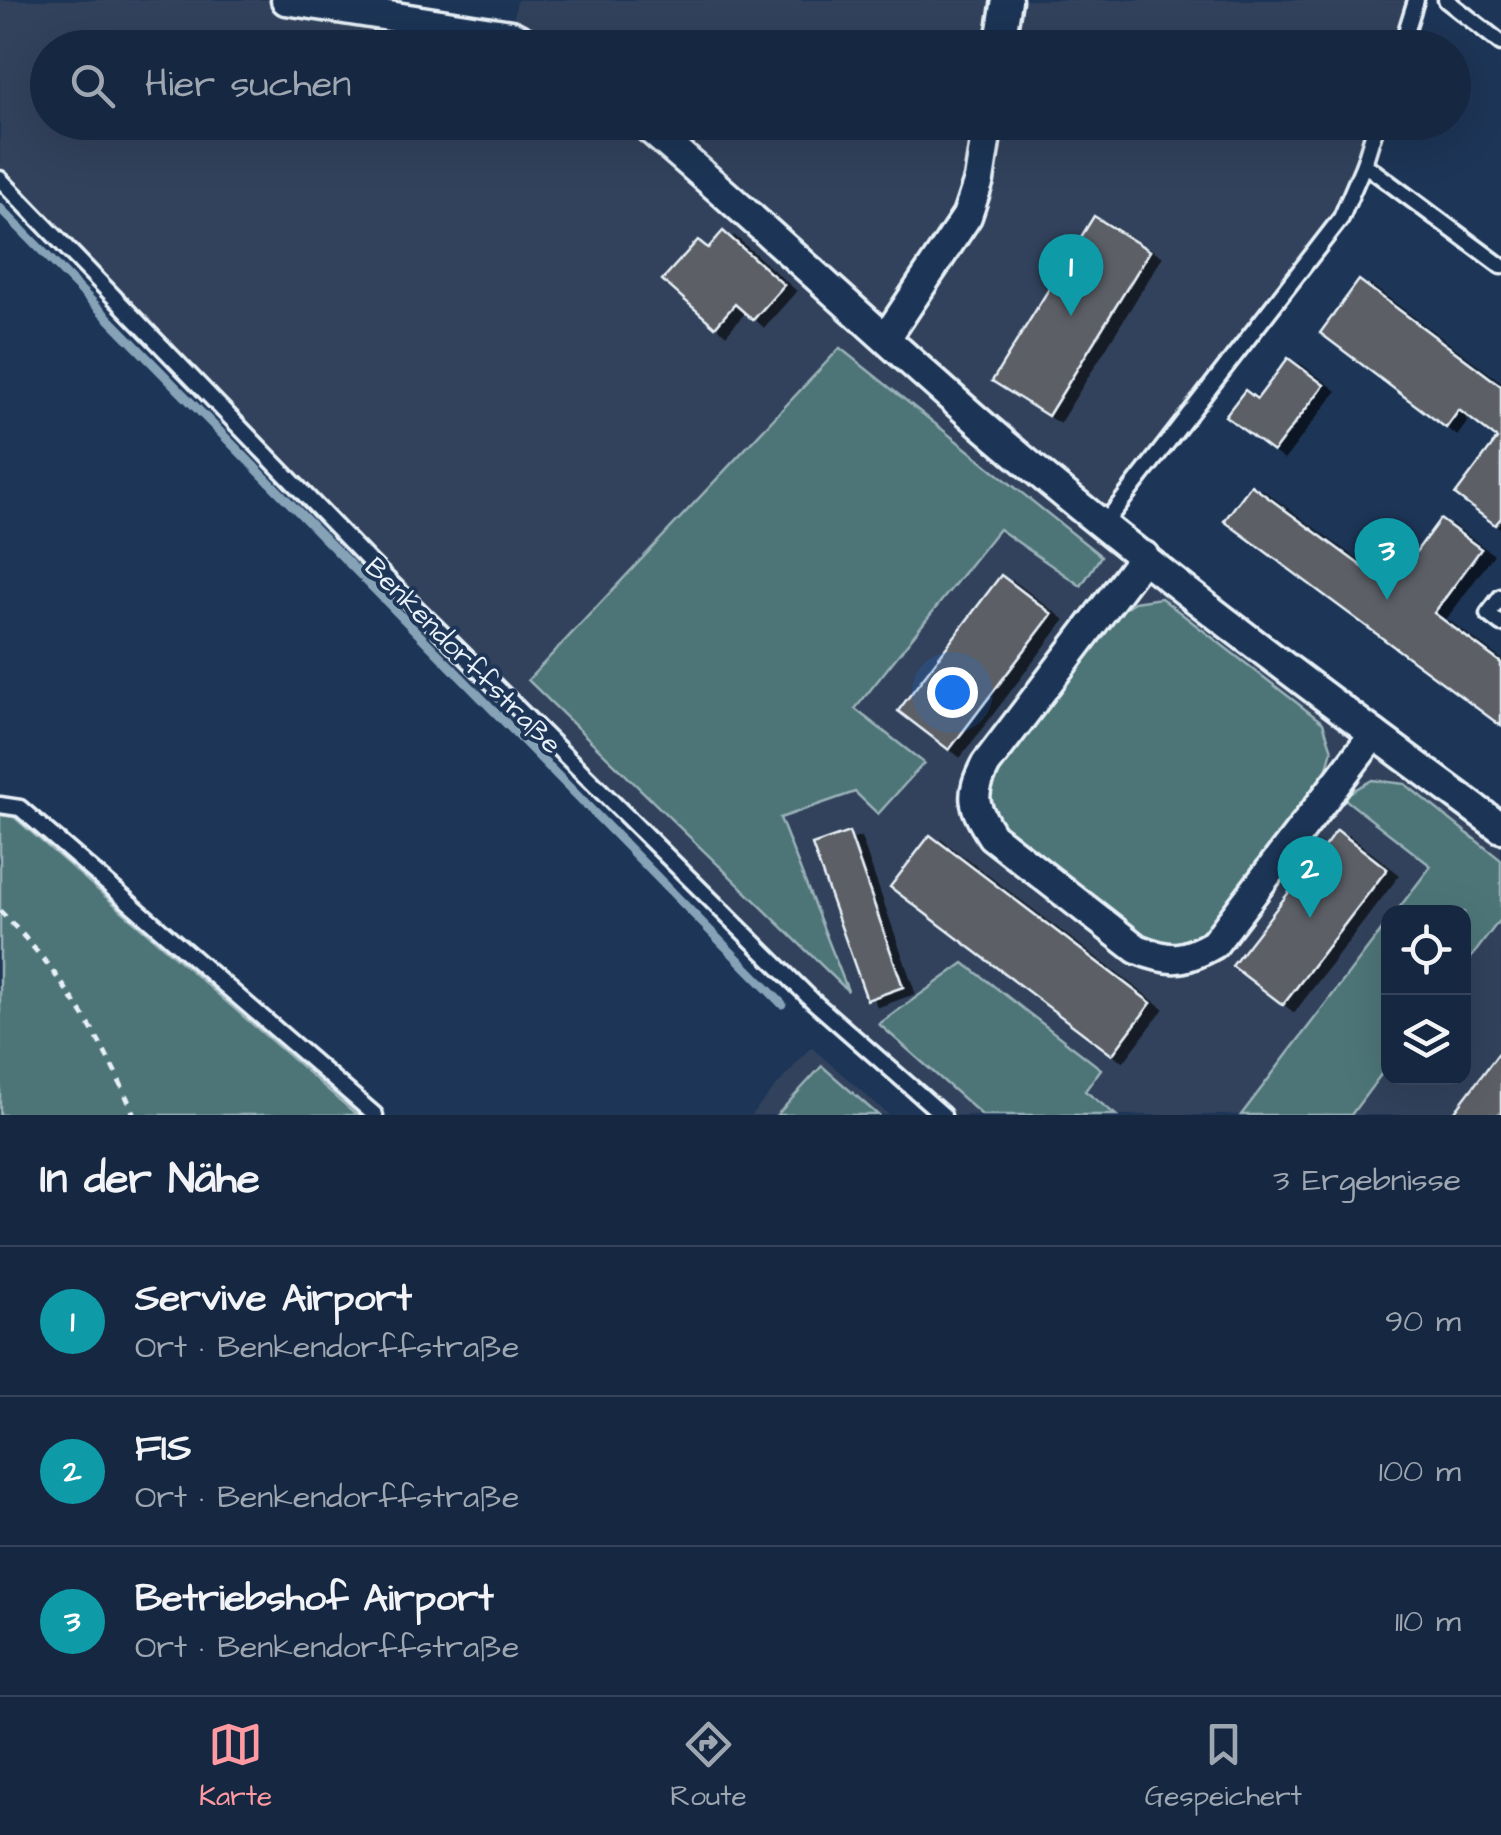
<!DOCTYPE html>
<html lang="de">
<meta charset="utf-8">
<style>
body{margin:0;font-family:"Architects Daughter",sans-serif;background:#1f3048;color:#f1f3f6}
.controls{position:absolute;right:30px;bottom:30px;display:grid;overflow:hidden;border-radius:20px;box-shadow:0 10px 40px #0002}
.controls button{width:90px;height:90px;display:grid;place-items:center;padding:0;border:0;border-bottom:2px solid #35445a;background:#162841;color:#f1f3f6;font:50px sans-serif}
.you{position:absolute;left:952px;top:692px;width:35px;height:35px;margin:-25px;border:8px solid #fff;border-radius:50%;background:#1a73e8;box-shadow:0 0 0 15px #1a73e833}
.badge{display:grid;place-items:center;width:65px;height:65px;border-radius:50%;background:#ff9aa2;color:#fff;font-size:32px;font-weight:700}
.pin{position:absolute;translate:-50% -82px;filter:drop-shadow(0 2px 5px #0008)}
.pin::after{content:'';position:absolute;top:52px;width:35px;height:30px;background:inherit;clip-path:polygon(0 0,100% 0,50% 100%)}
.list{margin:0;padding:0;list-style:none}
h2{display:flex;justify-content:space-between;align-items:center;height:130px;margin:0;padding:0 40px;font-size:42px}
h2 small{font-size:32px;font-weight:400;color:#9ea6b1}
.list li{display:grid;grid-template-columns:65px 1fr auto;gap:30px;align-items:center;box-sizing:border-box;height:150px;padding:0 40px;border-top:2px solid #35445a}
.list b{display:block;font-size:38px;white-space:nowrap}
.list p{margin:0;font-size:32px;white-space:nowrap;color:#9ea6b1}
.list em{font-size:32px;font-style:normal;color:#9ea6b1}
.icon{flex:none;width:55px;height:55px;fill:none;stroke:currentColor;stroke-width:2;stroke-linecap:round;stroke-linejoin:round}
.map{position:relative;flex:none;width:1501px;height:1115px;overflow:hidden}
.search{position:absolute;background:#162841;box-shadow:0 10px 40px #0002;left:30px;right:30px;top:30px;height:110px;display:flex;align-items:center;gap:25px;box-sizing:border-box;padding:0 35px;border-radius:55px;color:#9ea6b1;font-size:38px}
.sheet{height:580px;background:#162841}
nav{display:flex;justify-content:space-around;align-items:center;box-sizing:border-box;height:140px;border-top:2px solid #35445a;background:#162841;font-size:28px;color:#9ea6b1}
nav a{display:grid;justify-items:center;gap:5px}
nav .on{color:#ff9aa2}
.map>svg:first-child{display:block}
.built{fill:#30425c;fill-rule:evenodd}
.green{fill:#4d7478;stroke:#9ab2b8;stroke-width:2.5}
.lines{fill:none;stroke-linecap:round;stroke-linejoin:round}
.stream{stroke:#86a2b7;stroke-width:9}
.building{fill:#5c5f66;stroke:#e8f1f8;stroke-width:2.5;filter:url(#shadow)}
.lane-casing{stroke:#e8f1f8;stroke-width:21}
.street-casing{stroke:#e8f1f8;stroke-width:35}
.path{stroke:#e8f1f8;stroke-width:5;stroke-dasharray:8 8;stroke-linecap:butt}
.lane{stroke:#1d3557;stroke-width:14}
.street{stroke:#1d3557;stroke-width:28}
.labels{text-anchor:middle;stroke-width:8;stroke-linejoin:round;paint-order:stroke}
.street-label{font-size:28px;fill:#e8f1f8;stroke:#1d3557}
</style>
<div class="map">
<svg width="1501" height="1115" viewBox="0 0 1501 1115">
<defs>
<filter id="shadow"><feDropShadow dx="11" dy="6" stdDeviation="0" flood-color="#0009"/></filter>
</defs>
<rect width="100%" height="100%" fill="#1d3557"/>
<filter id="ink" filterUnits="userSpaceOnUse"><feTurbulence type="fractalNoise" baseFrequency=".01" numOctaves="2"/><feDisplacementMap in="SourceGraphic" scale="20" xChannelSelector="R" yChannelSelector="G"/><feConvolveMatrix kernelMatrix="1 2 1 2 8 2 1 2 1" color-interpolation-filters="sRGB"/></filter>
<g filter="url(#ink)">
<!-- built -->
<g class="built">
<path d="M 0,0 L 286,0 L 511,34 L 517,0 L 1416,0 L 1401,48 L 48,48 L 48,122 L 1377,123 L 1341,218 L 1105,524 L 1501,828 L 1501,1115 L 943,1115 L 814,1002 L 0,179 ZM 1388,912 L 1464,912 L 1464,1078 L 1388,1078 Z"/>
<polygon points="811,1047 889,1115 751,1115"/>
</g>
<!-- green -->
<g class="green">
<polygon points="840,348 1101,556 1081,586 999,529 855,709 924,763 878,814 855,792 780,818 848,991 528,680"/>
<polygon points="1161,598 1323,723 1332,750 1323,783 1206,935 1177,943 1143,939 1001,829 987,796 994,767 1106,620 1134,602"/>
<polygon points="1372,780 1405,784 1501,860 1501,918 1464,967 1464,912 1396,912 1431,866 1342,797"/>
<polygon points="0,815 14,817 357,1115 0,1115"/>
<polygon points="1388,922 1388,1065 1351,1115 1241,1115"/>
<polygon points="964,963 1101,1069 1085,1091 1116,1115 982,1115 879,1024"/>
<polygon points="822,1066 878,1115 777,1115"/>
</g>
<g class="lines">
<!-- stream -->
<polyline class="stream" points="0,208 782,1004"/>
</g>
<!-- building -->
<g class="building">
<polygon points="1094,216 1150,251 1048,416 992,381"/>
<polygon points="723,231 784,285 753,320 735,304 715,327 662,280 698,240 708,248"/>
<polygon points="1359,280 1501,386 1501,518 1495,525 1455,495 1497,439 1459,410 1446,428 1320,333"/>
<polygon points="1288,358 1324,385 1273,452 1225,416 1245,390 1257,399"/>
<polygon points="1251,485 1390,587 1440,519 1481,549 1434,613 1501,663 1501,726 1224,521"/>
<polygon points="1001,575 1052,614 949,750 898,711"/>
<polygon points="1337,830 1387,869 1283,1005 1232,966"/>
<polygon points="849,832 903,987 867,1000 812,845"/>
<polygon points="930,835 1151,1003 1112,1055 890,887"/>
<polygon points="1501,1050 1501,1115 1452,1115"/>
</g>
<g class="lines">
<!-- lane casing -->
<g class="lane-casing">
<g id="lane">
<polyline points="1446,0 1501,43"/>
<polyline points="1401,48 1416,0"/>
<polyline points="1364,164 1501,266"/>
<polyline points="0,179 370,562 814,1002 943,1115"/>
<polyline points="1104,524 1341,218 1364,164 1377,122"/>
<polyline points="1501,597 1488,614 1501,624"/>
<polyline points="0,805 20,808 375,1115"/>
</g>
</g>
<!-- street casing -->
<g class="street-casing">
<g id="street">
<polyline points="286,0 511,35 536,48"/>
<polyline points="999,48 1007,0"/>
<path d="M 642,122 C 760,222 871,328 987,429 C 1151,570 1327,699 1501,828"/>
<polyline points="886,338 967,216 979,180 988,122"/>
<path d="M 1144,556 L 986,764 C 969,796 973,806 992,836 L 1137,949 C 1170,962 1183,962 1214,944 L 1374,734"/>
</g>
</g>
<!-- path -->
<path class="path" d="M 0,911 C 58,969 104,1039 134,1115"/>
<!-- lane -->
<use href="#lane" class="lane"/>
<!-- street -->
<use href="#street" class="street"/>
</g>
</g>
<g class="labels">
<!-- street labels -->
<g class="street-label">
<text transform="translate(464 655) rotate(45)" y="10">Benkendorffstraße</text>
</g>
</g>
</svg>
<div class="controls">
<button><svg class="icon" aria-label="locate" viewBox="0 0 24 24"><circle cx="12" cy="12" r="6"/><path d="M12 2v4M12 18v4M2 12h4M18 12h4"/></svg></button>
<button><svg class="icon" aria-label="layers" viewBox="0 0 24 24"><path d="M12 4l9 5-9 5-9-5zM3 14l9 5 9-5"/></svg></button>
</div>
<div class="you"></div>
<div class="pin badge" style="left:1071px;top:316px;background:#0f9aa8">1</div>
<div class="pin badge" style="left:1310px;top:918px;background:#0f9aa8">2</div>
<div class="pin badge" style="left:1387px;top:600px;background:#0f9aa8">3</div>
<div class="search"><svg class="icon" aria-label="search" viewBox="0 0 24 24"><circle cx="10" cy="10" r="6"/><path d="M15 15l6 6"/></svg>Hier suchen</div>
</div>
<section class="sheet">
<h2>In der Nähe<small>3 Ergebnisse</small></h2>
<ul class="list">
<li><span class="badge" style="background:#0f9aa8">1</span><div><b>Servive Airport</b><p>Ort · Benkendorffstraße</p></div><em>90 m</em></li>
<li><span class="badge" style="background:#0f9aa8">2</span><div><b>FIS</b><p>Ort · Benkendorffstraße</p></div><em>100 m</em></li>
<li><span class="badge" style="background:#0f9aa8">3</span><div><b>Betriebshof Airport</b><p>Ort · Benkendorffstraße</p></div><em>110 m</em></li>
</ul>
</section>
<nav>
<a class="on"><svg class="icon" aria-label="map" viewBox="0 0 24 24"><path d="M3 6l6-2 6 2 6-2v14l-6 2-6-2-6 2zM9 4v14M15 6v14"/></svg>Karte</a>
<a><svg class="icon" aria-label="directions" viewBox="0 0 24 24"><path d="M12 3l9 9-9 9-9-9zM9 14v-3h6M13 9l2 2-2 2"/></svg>Route</a>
<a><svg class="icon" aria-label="saved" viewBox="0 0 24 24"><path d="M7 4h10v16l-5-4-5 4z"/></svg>Gespeichert</a>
</nav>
